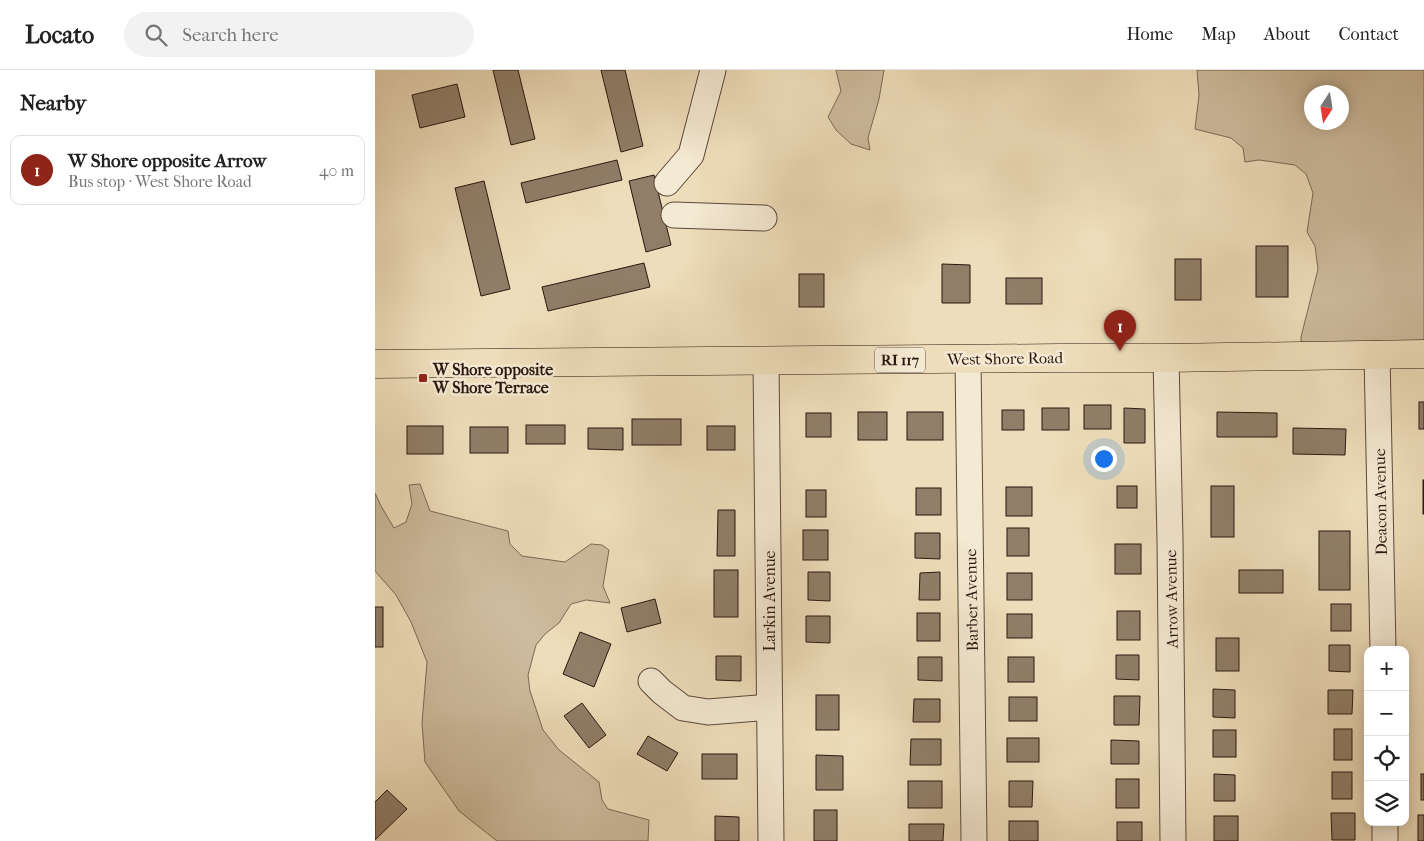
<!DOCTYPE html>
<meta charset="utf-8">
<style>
body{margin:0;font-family:"IM FELL French Canon",serif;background:#f2f2f2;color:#222}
.controls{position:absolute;right:15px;bottom:15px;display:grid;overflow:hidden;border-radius:10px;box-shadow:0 2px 12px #0003}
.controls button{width:45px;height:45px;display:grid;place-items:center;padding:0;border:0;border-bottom:1px solid #e0e0e0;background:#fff;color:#222;font:25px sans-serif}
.compass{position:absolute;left:929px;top:15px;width:45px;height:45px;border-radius:50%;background:#fff;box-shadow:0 2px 12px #0003;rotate:192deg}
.you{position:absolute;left:728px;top:388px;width:18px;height:18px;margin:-12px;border:4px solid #fff;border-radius:50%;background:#1a73e8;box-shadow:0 0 0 8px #1a73e833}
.badge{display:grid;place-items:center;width:32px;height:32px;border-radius:50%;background:#8f2418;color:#fff;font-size:16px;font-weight:700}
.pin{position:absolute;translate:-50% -41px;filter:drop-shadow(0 1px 2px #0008)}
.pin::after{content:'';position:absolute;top:26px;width:18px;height:15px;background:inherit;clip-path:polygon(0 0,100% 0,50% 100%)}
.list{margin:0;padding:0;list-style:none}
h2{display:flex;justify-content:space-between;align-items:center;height:65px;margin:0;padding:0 20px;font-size:21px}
h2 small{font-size:16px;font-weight:400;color:#767676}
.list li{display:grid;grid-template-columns:32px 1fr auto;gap:15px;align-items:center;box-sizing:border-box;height:70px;margin:0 10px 10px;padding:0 10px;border:1px solid #e0e0e0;border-radius:10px}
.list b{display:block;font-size:19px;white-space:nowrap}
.list p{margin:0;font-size:16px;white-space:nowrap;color:#767676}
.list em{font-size:16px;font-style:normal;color:#767676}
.icon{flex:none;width:28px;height:28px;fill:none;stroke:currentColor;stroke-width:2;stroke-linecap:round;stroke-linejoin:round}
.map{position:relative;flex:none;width:1049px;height:771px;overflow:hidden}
header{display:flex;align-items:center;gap:30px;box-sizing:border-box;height:70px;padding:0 25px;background:#fff;border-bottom:1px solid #e0e0e0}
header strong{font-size:24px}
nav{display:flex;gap:28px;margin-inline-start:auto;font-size:18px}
.search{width:350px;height:45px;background:#f2f2f2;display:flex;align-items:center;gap:12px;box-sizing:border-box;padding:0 18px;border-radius:28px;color:#767676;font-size:19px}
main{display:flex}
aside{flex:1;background:#fff}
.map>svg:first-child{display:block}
.green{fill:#cdbb9d;stroke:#7c6956;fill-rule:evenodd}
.building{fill:#907e68;stroke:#2a1710}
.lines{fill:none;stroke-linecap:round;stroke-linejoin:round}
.minor-casing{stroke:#5b483a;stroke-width:27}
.major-casing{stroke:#2a1710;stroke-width:29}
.minor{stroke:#f4e9d2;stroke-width:25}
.major{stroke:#eeddba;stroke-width:28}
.poi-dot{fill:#8f2418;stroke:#f4e9d2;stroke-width:2}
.labels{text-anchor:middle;stroke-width:5;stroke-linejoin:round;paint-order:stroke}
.shield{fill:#f4e9d2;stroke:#67564a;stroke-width:1}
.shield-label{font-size:15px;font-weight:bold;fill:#2a1710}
.street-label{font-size:16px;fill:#2a1710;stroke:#f4e9d2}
.poi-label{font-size:16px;font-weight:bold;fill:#2a1710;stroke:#f4e9d2;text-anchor:start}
</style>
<header>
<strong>Locato</strong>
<div class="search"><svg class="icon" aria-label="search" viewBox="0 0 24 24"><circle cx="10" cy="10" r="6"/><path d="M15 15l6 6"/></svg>Search here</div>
<nav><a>Home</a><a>Map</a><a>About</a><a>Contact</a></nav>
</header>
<main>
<aside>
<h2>Nearby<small></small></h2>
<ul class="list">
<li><span class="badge">1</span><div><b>W Shore opposite Arrow</b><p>Bus stop · West Shore Road</p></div><em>40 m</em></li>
</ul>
</aside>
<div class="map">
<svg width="1049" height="771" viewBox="0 0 1049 771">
<rect width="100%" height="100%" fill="#eeddba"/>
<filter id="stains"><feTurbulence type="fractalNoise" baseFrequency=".004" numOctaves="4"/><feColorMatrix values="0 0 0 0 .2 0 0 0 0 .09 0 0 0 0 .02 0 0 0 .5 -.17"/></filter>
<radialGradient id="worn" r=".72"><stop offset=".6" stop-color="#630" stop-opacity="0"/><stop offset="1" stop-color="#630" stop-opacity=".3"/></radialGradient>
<!-- green -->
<g class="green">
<polygon points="461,0 509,0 504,29 493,68 495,80 476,74 461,60 453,47 466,21"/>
<path d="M 822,0 L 1049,0 L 1049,286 L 927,285 L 926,267 L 943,199 L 940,176 L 932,162 L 938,123 L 931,104 L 920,95 L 884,90 L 870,92 L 868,78 L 856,68 L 820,59 L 824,25 ZM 936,22 L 966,22 L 966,52 L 936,52 Z"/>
<polygon points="45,414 55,441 133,461 135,474 147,486 190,492 216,474 227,475 234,480 228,516 235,533 211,530 196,534 184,553 170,564 161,575 153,605 155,621 168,660 184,680 224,712 227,730 233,739 274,750 273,771 122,771 84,741 50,692 47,653 52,592 36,552 21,525 0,501 0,423 6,436 19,458 31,452 37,434 34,415"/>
</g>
<!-- building -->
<g class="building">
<polygon points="118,0 143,0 160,69 136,75"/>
<polygon points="226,0 250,0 268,76 246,82"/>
<polygon points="82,14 90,47 45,58 37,25"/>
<polygon points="242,90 247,110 151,133 146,113"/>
<polygon points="279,105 296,175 271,182 254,111"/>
<polygon points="109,111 135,219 106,226 80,118"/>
<rect x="881" y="176" width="32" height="51"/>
<rect x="800" y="189" width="26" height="41"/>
<polygon points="269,193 275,217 173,241 167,217"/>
<polygon points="567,194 595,195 595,233 567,233"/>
<rect x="424" y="204" width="25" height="33"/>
<rect x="631" y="208" width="36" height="26"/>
<rect x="1044" y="332" width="5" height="27"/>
<rect x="709" y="335" width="27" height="24"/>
<rect x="667" y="338" width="27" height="22"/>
<polygon points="749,338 770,339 770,373 749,373"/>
<rect x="627" y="340" width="22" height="20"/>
<rect x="483" y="342" width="29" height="28"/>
<rect x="532" y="342" width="36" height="28"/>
<polygon points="842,342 902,343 902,367 842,367"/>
<rect x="431" y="343" width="25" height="24"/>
<rect x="257" y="349" width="49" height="26"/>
<rect x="151" y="355" width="39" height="19"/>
<rect x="32" y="356" width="36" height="28"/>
<rect x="332" y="356" width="28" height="24"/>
<rect x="95" y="357" width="38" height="26"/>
<polygon points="213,358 248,358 248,380 213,379"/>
<polygon points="918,358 971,359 970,385 918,384"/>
<rect x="1048" y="410" width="1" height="34"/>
<rect x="742" y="416" width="20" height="22"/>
<rect x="836" y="416" width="23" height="51"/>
<rect x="631" y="417" width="26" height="29"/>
<rect x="541" y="418" width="25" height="27"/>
<rect x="431" y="420" width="20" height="27"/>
<polygon points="343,440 360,440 360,486 342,486"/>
<rect x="632" y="458" width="22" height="28"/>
<rect x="428" y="460" width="25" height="30"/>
<rect x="944" y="461" width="31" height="59"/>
<polygon points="540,463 565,463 565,489 540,488"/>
<rect x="740" y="474" width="26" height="30"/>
<rect x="339" y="500" width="24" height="47"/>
<rect x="864" y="500" width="44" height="23"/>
<polygon points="433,502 455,502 455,531 433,530"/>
<polygon points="565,502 565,530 544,530 545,503"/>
<rect x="632" y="503" width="25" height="27"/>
<polygon points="280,529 286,553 252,562 246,538"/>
<rect x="956" y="534" width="20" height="27"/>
<rect x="0" y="537" width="8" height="40"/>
<rect x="742" y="541" width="23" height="29"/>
<rect x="542" y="543" width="23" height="28"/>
<rect x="632" y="544" width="25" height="24"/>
<polygon points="431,546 455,546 455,573 431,572"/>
<polygon points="205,562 236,574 219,617 188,604"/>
<rect x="841" y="568" width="23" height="33"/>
<polygon points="954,575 975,575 975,602 954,601"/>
<polygon points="741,585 764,585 764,610 741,609"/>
<polygon points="341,586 366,586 366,611 341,610"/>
<polygon points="543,587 567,587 567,611 543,610"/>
<rect x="633" y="587" width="26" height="25"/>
<polygon points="838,619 860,620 860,648 838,647"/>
<polygon points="953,620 978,620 977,644 953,644"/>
<rect x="441" y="625" width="23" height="35"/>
<polygon points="739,626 765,626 764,655 739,655"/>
<rect x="634" y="627" width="28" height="24"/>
<polygon points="539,629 565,629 565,652 538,652"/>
<polygon points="207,633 231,665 214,678 189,646"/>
<rect x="959" y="659" width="18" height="31"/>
<rect x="838" y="660" width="23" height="27"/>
<polygon points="273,666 303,683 292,701 262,684"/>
<rect x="632" y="668" width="32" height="24"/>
<polygon points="536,669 566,669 566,695 535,695"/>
<polygon points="736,670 764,671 764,694 736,694"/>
<rect x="327" y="684" width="35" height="25"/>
<polygon points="441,685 468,686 468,720 441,720"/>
<rect x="957" y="702" width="20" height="27"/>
<polygon points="839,704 860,705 860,731 839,731"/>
<rect x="1046" y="704" width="3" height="26"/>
<rect x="741" y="709" width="23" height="29"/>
<rect x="533" y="711" width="34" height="27"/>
<polygon points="634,711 658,711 657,737 634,737"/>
<polygon points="12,720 32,739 0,770 0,732"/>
<rect x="439" y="740" width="23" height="31"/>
<polygon points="956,743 980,743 980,770 957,770"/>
<rect x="1043" y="745" width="6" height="26"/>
<polygon points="340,746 364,747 364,771 340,771"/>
<rect x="839" y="746" width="24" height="25"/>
<rect x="634" y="751" width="29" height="20"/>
<rect x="742" y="752" width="25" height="19"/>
<polygon points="534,754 569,754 568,771 534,771"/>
</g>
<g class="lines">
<!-- minor casing -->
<g class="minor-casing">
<g id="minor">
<polyline points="292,113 316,85 338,0"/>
<polyline points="299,145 389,148"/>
<polyline points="1002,284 1008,580"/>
<polyline points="791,288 795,470 798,771"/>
<polyline points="593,289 599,771"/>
<polyline points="391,291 396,771"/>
<polyline points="276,611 287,622 308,638 333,642 383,638 394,639"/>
<polyline points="1010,752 1010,771"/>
</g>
</g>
<!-- major casing -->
<g class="major-casing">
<polyline id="major" points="0,294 684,288 791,288 1049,284"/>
</g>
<!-- minor -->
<use href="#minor" class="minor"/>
<!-- major -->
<use href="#major" class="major"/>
</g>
<!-- markers -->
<rect class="poi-dot" x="43" y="303" width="10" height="10" rx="2.5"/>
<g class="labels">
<!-- shield labels -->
<rect class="shield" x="500" y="277.5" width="50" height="25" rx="4"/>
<g class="shield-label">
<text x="525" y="295">RI 117</text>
</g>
<!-- street labels -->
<g class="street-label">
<text transform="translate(630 288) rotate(-1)" y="6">West Shore Road</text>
<text transform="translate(1005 432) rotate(-91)" y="6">Deacon Avenue</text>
<text transform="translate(796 529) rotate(-91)" y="6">Arrow Avenue</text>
<text transform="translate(596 530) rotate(-91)" y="6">Barber Avenue</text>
<text transform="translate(394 531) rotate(-90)" y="6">Larkin Avenue</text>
</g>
<!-- poi labels -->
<g class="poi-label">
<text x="58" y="305">W Shore opposite<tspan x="58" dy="18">W Shore Terrace</tspan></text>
</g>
</g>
<rect width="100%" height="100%" filter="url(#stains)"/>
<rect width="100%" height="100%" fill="url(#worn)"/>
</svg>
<div class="controls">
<button>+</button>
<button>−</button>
<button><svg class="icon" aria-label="locate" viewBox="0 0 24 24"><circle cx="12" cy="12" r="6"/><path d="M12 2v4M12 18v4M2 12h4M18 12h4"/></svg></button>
<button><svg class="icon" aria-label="layers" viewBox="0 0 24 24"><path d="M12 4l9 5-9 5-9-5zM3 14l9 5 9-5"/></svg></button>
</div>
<svg class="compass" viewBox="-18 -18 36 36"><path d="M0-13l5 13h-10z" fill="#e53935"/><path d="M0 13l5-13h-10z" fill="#767676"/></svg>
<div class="you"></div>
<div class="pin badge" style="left:745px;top:281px">1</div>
</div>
</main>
